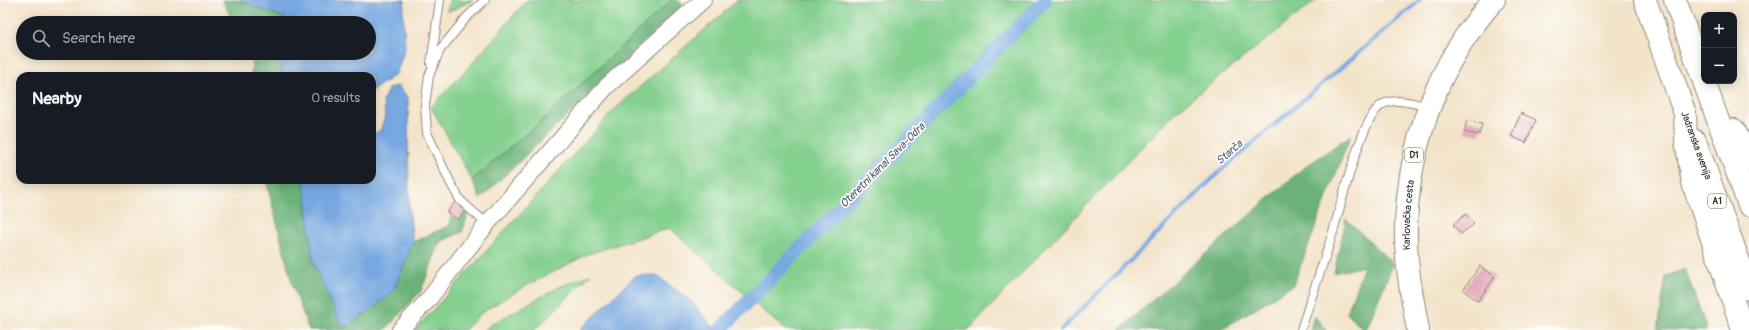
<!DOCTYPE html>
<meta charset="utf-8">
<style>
body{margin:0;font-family:Pangolin,sans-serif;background:#20242c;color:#f1f3f6}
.controls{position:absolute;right:12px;top:12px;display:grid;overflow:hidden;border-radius:8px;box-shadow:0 2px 10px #0003}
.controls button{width:36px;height:36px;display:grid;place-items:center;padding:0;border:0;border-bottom:1px solid #363941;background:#171b24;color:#f1f3f6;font:20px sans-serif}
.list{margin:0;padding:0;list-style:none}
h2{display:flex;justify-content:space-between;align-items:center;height:52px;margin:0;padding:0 16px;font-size:17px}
h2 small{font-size:13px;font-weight:400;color:#9ea1a6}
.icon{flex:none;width:22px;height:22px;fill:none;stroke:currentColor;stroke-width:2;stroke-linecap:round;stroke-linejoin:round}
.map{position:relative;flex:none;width:1749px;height:330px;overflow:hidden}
.search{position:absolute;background:#171b24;box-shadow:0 2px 10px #0003;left:16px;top:16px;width:360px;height:44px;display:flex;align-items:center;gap:10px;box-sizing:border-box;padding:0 14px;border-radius:22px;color:#9ea1a6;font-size:15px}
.panel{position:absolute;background:#171b24;box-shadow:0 2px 10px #0003;left:16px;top:72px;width:360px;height:112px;border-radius:12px}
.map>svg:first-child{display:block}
.green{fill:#84d08e;stroke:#587e5c}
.forest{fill:#6bb279;stroke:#4b6e52}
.water{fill:#76a7e1;stroke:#506986}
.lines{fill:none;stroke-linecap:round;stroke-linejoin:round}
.stream{stroke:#76a7e1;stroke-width:4}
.canal{stroke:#76a7e1;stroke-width:14}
.building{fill:#e5adbd}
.service-casing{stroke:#8f877a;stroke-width:10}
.minor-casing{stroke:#8f877a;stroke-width:18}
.secondary-casing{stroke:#8f877a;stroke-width:24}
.primary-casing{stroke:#8f877a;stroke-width:24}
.motorway-casing{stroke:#8f877a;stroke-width:24}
.service{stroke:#fff;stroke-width:8}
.minor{stroke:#fff;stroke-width:16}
.secondary{stroke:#fff;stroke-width:22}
.primary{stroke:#fff;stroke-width:22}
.motorway{stroke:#fff;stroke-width:22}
.labels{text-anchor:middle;stroke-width:3.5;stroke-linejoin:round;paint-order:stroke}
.shield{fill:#fdfcf7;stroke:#6a6a68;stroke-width:1}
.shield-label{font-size:9px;font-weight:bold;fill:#2b2b2b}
.street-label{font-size:10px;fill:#2b2b2b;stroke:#fdfcf7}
.water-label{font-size:11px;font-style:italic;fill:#495d74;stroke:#fdfcf7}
</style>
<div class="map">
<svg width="1749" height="330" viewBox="0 0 1749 330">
<rect width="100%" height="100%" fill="#fdfcf7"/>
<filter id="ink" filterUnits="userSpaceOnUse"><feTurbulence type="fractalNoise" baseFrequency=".025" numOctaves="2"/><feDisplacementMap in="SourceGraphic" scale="8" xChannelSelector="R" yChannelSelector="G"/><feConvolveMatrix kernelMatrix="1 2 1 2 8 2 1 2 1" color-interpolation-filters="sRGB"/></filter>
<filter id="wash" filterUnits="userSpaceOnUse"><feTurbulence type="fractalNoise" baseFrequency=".012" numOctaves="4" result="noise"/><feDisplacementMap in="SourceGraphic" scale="16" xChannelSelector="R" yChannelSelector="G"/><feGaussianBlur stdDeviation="0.9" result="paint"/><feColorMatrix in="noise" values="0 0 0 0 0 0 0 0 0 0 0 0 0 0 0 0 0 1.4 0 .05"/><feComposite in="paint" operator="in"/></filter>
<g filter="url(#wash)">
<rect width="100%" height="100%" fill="#f3e3c9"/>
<!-- green -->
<g class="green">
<polygon points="449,0 473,0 447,12"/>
<polygon points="527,0 672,0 547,116 472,180 431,107 470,66"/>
<polygon points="738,0 1316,0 1175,112 968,330 785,330 670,228 588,254 520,289 481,313 465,330 415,330 614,110"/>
<polygon points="591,274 535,330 485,330 490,325 559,287"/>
</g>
<!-- forest -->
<g class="forest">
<polygon points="222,0 244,0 242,2 287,18 286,23 234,23"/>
<polygon points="672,0 678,0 683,5 480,199 472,180 547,116"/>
<polygon points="253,53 280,53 280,57 283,76 251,76"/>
<polygon points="1351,135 1293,285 1220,330 1119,330 1301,170"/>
<polygon points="266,180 304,180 306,187 393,292 413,242 448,226 455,205 469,211 462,232 440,242 421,291 385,330 309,330 292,283"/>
<polygon points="1346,219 1393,264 1366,330 1363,330 1347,313 1364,266 1334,273"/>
<polygon points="1685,269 1707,330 1658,330 1666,276"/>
<polygon points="1314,316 1327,330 1310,330"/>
</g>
<!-- water -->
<g class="water">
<polygon points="244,0 405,0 403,11 405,48 396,74 372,91 372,76 283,76 280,57 280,53 369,53 369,23 286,23 286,18 242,2"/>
<polygon points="398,86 408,98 409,208 413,242 393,292 368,312 342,328 313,262 304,180 372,180 372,134 380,131 385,117 383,100 389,88"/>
<polygon points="656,275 692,302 716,330 580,330 635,276"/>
</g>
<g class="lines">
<!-- stream -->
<polyline class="stream" points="1061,330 1217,174 1420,0"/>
<!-- canal -->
<polyline class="canal" points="720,330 1045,0"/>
</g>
<g id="blocks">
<!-- building -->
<g class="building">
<polygon points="1521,113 1536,120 1526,143 1511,136"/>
<polygon points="1467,120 1482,124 1479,135 1464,132"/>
<polygon points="455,202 465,211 458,220 447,212"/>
<polygon points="1466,214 1474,224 1461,234 1453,225"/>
<polygon points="1480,266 1495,277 1478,301 1463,290"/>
</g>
</g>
</g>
<g filter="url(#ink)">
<use href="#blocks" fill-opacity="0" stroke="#8f877a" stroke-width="1"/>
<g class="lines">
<!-- service casing -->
<g class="service-casing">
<g id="service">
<polyline points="485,0 466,18 440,50 429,76 425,105 427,133 451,184 460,200 487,224"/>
<polyline points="431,64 440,0"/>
<path d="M 1301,330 C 1311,297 1323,265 1333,232 C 1341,205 1360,124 1379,107 C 1391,96 1414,103 1428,107"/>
</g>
</g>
<!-- minor casing -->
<g class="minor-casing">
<polyline id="minor" points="400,330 428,300 487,224 607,86 703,0"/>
</g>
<!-- secondary casing -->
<g class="secondary-casing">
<g id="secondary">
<polyline points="1645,0 1685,114"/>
<polyline points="1675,0 1711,101"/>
</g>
</g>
<!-- primary casing -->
<g class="primary-casing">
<g id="primary">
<path id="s1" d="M 1418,330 C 1412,297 1405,262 1406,228 C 1408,145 1438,62 1494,0"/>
</g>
</g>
<!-- motorway casing -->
<g class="motorway-casing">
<g id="motorway">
<polyline points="1711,101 1749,205"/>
<polyline points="1685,114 1686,141 1693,183 1743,330"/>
<polyline points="1734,130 1749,159"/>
<polyline points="1695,141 1749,289"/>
</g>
</g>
<!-- service -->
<use href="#service" class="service"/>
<!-- minor -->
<use href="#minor" class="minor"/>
<!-- secondary -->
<use href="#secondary" class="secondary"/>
<!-- primary -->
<use href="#primary" class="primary"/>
<!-- motorway -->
<use href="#motorway" class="motorway"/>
</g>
</g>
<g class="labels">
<!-- shield labels -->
<g class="shield">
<rect x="1405" y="148" width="18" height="14" rx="3"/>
<rect x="1708" y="194" width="18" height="14" rx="3"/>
</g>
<g class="shield-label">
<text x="1414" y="158">D1</text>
<text x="1717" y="204">A1</text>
</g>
<!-- street labels -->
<g class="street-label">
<text transform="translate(1697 145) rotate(70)" y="4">Jadranska avenija</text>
<text dy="4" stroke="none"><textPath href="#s1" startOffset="116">Karlovačka cesta</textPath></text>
</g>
<!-- water labels -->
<g class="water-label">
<text transform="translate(1229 152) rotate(-41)" y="4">Starča</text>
<text transform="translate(882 165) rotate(-45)" y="4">Oteretni kanal Sava-Odra</text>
</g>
</g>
</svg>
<div class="controls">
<button>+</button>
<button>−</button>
</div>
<div class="search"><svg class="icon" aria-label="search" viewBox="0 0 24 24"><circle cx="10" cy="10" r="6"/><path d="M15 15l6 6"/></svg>Search here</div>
<section class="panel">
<h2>Nearby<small>0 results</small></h2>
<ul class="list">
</ul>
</section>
</div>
